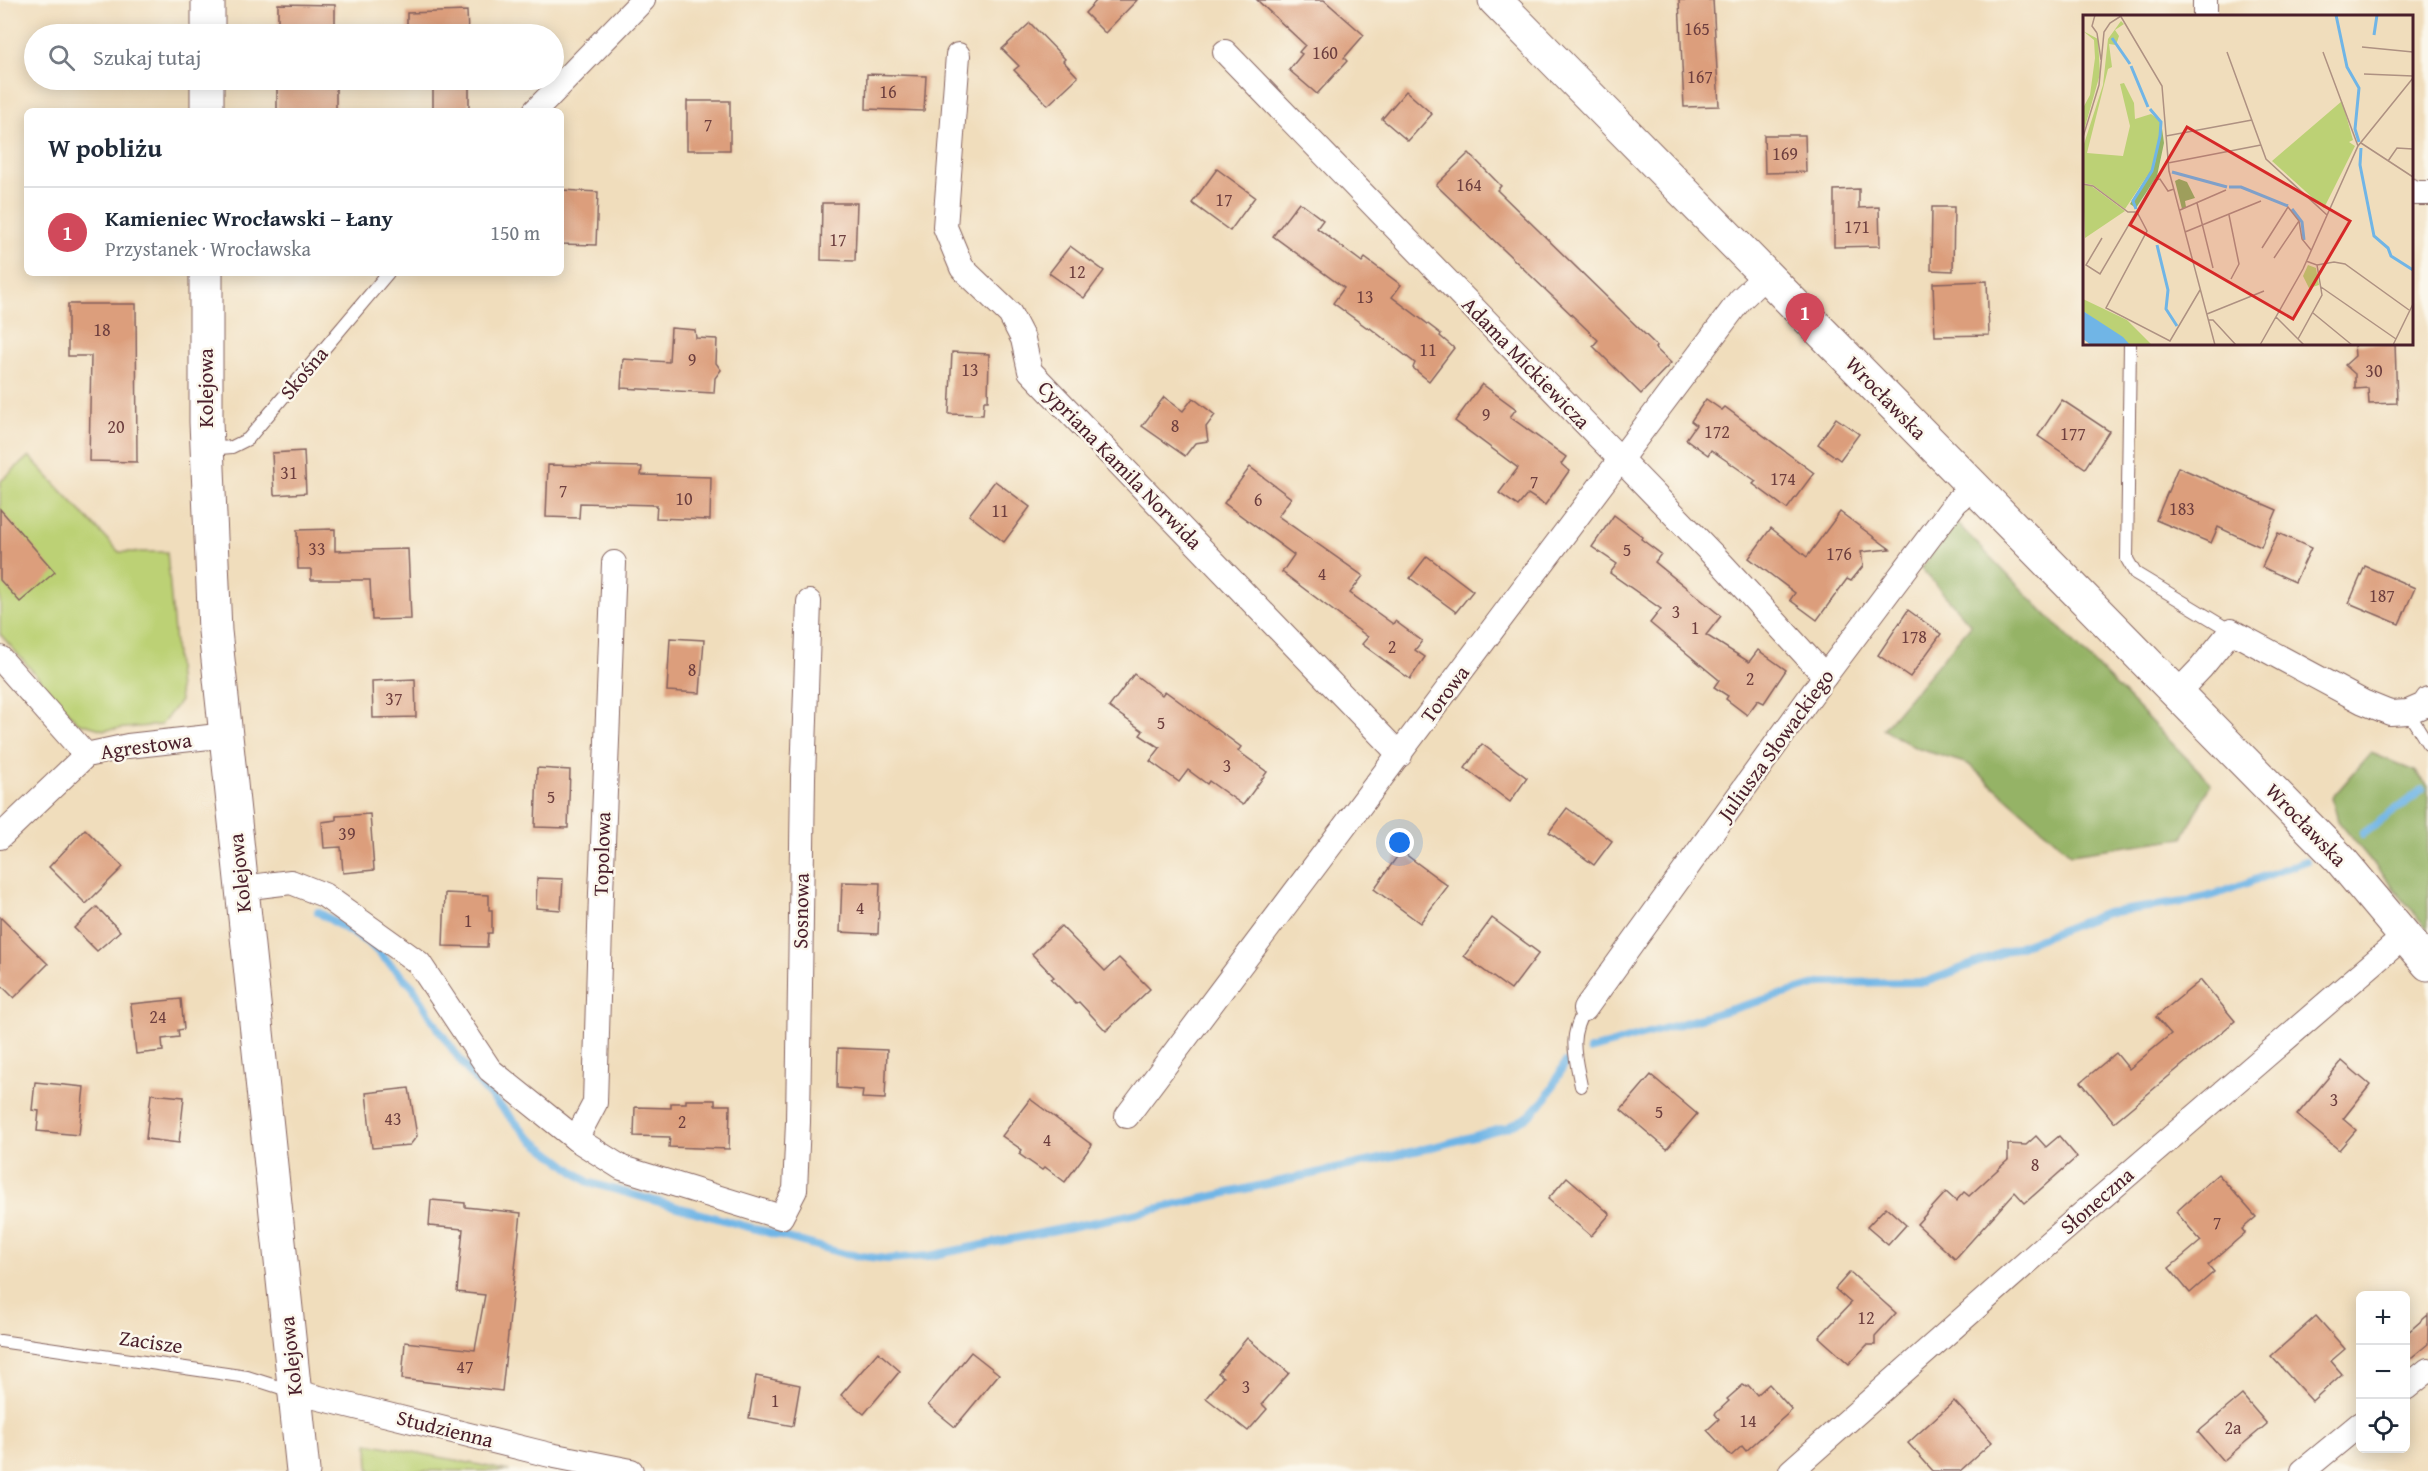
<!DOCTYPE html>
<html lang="pl">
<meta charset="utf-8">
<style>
body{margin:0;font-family:"Gentium Book Plus",serif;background:#f6f6f7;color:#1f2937}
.controls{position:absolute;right:18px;bottom:18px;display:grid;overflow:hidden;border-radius:9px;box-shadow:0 3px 15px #0003}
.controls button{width:54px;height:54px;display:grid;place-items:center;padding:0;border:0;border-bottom:2px solid #e0e1e3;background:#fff;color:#1f2937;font:30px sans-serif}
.you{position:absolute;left:1400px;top:843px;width:21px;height:21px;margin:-15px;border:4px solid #fff;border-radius:50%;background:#1a73e8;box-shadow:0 0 0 9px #1a73e833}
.badge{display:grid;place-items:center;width:39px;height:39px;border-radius:50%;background:#d1495b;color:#fff;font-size:20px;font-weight:700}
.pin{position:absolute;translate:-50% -50px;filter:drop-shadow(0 2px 3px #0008)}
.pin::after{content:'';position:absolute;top:32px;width:21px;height:18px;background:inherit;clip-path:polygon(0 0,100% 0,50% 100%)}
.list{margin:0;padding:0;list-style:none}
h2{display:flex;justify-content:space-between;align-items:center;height:78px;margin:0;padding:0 24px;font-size:26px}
h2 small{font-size:20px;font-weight:400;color:#747a83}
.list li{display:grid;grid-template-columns:39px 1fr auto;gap:18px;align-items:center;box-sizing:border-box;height:90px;padding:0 24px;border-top:2px solid #e0e1e3}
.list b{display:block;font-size:22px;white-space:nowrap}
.list p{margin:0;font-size:20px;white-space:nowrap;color:#747a83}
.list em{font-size:20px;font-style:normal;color:#747a83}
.icon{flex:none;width:33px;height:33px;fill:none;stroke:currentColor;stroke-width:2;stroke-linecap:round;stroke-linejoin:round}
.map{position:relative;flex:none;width:2428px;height:1471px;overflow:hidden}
.search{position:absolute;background:#fff;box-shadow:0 3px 15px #0003;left:24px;top:24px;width:540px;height:66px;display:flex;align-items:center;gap:15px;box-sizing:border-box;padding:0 21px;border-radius:33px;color:#747a83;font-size:22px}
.panel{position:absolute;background:#fff;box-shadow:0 3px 15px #0003;left:24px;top:108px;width:540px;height:168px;border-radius:9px}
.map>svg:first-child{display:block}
.green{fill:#bcd175;stroke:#837850;stroke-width:1.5}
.forest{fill:#95b366;stroke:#706948;stroke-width:1.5}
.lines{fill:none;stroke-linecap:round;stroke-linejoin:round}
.stream{stroke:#70b5e6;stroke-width:8}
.building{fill:#dc9e7b}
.lane-casing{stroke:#84625e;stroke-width:14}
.street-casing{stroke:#84625e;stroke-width:26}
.secondary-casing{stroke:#84625e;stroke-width:35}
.lane{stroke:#fff;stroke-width:12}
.street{stroke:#fff;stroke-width:24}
.secondary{stroke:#fff;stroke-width:33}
.labels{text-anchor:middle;stroke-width:5;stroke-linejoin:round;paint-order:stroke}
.number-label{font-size:18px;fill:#6e3f3f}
.street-label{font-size:21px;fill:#4a1f2b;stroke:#fbf7ec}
.inset-river{fill:none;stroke:#70b5e6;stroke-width:3}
.inset-road{fill:none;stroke:#ae9182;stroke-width:1.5}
.view{fill:#d62828;fill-opacity:0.15;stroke:#d62828;stroke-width:3}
.inset-edge{fill:none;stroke:#4a1f2b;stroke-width:3}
</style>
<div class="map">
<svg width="2428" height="1471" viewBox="0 0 2428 1471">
<rect width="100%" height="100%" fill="#fbf7ec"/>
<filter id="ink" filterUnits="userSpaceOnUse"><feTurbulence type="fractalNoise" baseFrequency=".0167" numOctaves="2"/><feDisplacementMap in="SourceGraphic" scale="12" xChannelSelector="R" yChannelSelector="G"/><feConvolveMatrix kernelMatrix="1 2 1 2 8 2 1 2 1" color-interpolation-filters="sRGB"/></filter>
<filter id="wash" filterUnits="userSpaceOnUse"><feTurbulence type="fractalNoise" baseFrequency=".008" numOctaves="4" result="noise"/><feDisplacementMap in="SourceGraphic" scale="24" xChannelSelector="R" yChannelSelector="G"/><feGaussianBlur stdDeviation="1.35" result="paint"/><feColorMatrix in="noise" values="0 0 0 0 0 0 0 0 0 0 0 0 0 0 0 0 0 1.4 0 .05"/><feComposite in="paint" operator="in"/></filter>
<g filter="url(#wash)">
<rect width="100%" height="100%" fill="#f0ddbc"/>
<!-- green -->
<g class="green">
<polygon points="29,456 119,552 167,552 180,701 161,725 104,730 77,722 0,634 0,482"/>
<polygon points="368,1443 510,1471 369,1471"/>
</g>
<!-- forest -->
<g class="forest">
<polygon points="1955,521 2211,783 2183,838 2071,854 1968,764 1916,748 1883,729 1971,625 1921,568"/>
<polygon points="2371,753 2415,771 2428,786 2428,930 2338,821 2332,798"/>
</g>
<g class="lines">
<!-- stream -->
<g class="stream">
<polyline points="2363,834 2422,790"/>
<polyline points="318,912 369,943 413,987 439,1030 470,1074 530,1138 588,1182 845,1254 887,1259 929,1256 1124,1216 1433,1147 1508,1127 1529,1116 1547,1097 1565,1063"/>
<polyline points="1590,1050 1822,983 1926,982 2106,913 2184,902 2214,895 2306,861"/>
</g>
</g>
<g id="blocks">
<!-- building -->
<g class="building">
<polygon points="1097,0 1137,0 1105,33 1085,13"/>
<polygon points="1257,0 1324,0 1364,35 1344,58 1347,61 1317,94 1289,70 1302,54 1299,52 1305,45"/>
<polygon points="1679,0 1713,0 1719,106 1684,107"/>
<polygon points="278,4 335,5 335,34 278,34"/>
<polygon points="467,11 468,34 407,34 407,13"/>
<polygon points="1030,23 1065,59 1063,61 1078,77 1048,105 1014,70 1019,66 1002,49"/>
<polygon points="867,74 926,76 924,111 866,109"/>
<rect x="277" y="80" width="59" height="31"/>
<rect x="433" y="80" width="36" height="31"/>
<polygon points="1406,91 1432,114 1408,141 1382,119"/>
<rect x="687" y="101" width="43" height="49"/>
<polygon points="1764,135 1805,135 1806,172 1765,173"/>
<polygon points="1469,153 1501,186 1497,190 1657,346 1655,348 1671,363 1641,394 1593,346 1598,340 1436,185"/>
<polygon points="1217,169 1255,197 1230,231 1192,203"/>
<polygon points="1859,189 1859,208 1879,207 1880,246 1834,247 1834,190"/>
<polygon points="561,190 598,192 596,245 561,244"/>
<polygon points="1299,202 1323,220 1317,228 1362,262 1365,258 1401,285 1392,297 1441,334 1440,336 1454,348 1429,381 1413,368 1415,363 1370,328 1369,329 1333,303 1344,288 1273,236"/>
<polygon points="822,203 857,203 855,261 821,260"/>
<polygon points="1932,207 1954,207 1953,271 1931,270"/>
<polygon points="1070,246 1104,271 1084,298 1049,273"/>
<polygon points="1987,281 1989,335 1935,336 1933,283"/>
<polygon points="68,304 136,304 137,462 89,461 91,356 68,356"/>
<polygon points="671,328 695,330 696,338 717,339 716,363 721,370 715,378 714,393 621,388 623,359 669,362"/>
<polygon points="2354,344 2395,344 2397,403 2369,404 2368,388 2355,389 2355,374 2345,365 2355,356"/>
<polygon points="952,352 989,354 988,401 984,401 983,415 949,414"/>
<polygon points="1482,384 1516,409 1510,417 1566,457 1561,464 1569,471 1545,505 1528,494 1518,506 1499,493 1518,468 1455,421"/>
<polygon points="1164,397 1183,411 1193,398 1215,415 1206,427 1208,441 1195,443 1185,456 1142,426"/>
<polygon points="1706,399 1722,410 1725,407 1814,473 1787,509 1753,484 1756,481 1711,450 1708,455 1686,439 1696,425 1691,421"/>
<polygon points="2062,400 2109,431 2085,468 2038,436"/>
<polygon points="1836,418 1859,434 1840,460 1818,444"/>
<polygon points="304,451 306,493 274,495 272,453"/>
<polygon points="548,465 642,467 641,475 711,477 710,520 656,518 657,505 580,503 579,518 546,517"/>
<polygon points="1250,467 1291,498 1278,516 1363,576 1350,593 1393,624 1395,621 1422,641 1415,650 1425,657 1410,679 1362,644 1368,637 1282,572 1294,555 1224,503"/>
<polygon points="2178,467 2277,510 2261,547 2218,527 2211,543 2156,520"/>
<polygon points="995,481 1030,507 1004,542 969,515"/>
<polygon points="0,509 55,572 20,602 0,580"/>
<polygon points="1840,512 1890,549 1861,552 1863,566 1851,581 1847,579 1817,620 1790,600 1795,593 1749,558 1771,528 1807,557"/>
<polygon points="1614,515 1643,537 1641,539 1661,554 1655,562 1721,616 1706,635 1749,662 1758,650 1786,670 1764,703 1758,700 1747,715 1726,699 1728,696 1714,687 1719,680 1650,623 1661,609 1610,573 1617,564 1592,547"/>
<polygon points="335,529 335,551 408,549 411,619 372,620 370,580 311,580 311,569 298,569 297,530"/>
<polygon points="2278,533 2311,548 2295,582 2262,567"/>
<polygon points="1427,556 1473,591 1456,612 1410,578"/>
<polygon points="2365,566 2415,588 2399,624 2349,603"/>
<polygon points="1908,610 1941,634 1910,677 1878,655"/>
<polygon points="670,638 704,640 700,693 667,691"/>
<polygon points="1134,674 1162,695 1165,691 1241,747 1238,751 1267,772 1243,805 1209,781 1207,784 1188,770 1179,782 1150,761 1160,748 1140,735 1143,731 1109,707"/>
<polygon points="415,679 416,717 373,718 372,681"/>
<polygon points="1482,744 1527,778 1510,802 1465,768"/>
<polygon points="537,768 570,770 568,828 535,827"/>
<polygon points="1567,808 1612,841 1594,865 1549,832"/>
<polygon points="370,814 374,870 343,873 341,847 324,848 322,822 336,820 336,816"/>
<polygon points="85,829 123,867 86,904 49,867"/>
<polygon points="1401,851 1448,886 1420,923 1374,889"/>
<polygon points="537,878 563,879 561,910 536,908"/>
<polygon points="842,882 880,883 878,934 840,932"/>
<polygon points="445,893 489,895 489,910 492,910 492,933 488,933 487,947 443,946"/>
<polygon points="97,907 120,931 97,951 74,928"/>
<polygon points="0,917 48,964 14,998 0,984"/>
<polygon points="1492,918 1539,953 1511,990 1464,956"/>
<polygon points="1061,926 1105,971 1119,958 1150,989 1106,1031 1079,1002 1076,1004 1051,979 1054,977 1032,954"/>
<polygon points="2201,980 2235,1021 2114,1122 2081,1082 2116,1053 2129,1069 2171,1034 2156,1017"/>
<polygon points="181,999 184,1029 178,1030 179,1037 162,1039 163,1051 136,1054 131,1004"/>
<polygon points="838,1048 887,1050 885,1099 862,1098 863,1090 837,1088"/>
<polygon points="2342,1061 2370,1085 2343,1119 2356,1130 2339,1150 2297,1115"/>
<polygon points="1651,1075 1697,1114 1667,1149 1621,1110"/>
<polygon points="35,1082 84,1087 79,1135 37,1131 39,1111 32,1110"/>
<polygon points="409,1088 417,1136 410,1145 372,1148 366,1093"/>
<polygon points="151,1094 184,1097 179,1143 146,1139"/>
<polygon points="1030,1099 1092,1145 1065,1182 1045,1167 1042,1170 1019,1154 1022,1150 1002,1136"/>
<polygon points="686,1100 715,1100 715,1105 730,1105 729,1149 669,1147 670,1137 634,1136 635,1107 671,1108 671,1103 686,1103"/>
<polygon points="2036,1136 2046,1147 2059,1136 2077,1157 2025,1203 2015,1192 1955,1259 1917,1224 1946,1192 1956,1201 1964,1192 1969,1196 2008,1160 2008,1144 2026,1145"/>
<polygon points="2218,1174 2256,1217 2242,1229 2245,1233 2208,1265 2214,1272 2190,1293 2169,1268 2201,1241 2176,1212"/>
<polygon points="1567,1177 1610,1214 1591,1236 1548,1199"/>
<polygon points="431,1200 465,1203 465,1207 521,1213 502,1391 402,1379 405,1342 475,1350 485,1295 457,1292 463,1229 429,1226"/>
<polygon points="1886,1207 1906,1225 1888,1245 1867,1227"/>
<polygon points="1850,1272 1896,1313 1875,1336 1875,1345 1867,1345 1849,1364 1819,1337 1851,1303 1835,1289"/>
<polygon points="2428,1315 2428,1344 2406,1362 2406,1334"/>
<polygon points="2316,1316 2345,1349 2331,1361 2342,1374 2312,1401 2271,1356"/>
<polygon points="1247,1338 1289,1373 1262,1404 1267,1409 1248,1431 1206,1398 1223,1377 1218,1373"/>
<polygon points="878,1352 900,1371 864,1414 841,1395"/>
<polygon points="971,1352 999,1374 955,1427 928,1405"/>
<polygon points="756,1376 800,1385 793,1426 749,1418"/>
<polygon points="1769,1384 1792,1410 1746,1451 1742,1446 1731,1456 1707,1430 1719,1419 1715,1414 1729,1401 1727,1399 1743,1385 1746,1387 1748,1385 1757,1395"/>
<polygon points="2242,1395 2267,1424 2223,1461 2198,1432"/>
<polygon points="1954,1401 1992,1442 1960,1471 1933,1471 1908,1443"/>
</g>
</g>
</g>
<g filter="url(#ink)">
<use href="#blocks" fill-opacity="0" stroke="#84625e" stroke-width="1.5"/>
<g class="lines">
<!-- lane casing -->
<g class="lane-casing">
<g id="lane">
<polyline points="2130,344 2127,559 2135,573 2231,631"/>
<polyline points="208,449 232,447 248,439 388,273"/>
<polyline points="2408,712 2428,744"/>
<path d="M 1581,1086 C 1575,1055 1568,1037 1585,1009"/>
<polyline points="0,1341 247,1377 291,1391"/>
</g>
</g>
<!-- street casing -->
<g class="street-casing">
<g id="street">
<polyline points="2205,16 2205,0"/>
<polyline points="1225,52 1722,564 1825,676"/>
<polyline points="958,55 945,227 962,268 1010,314 1023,339 1030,371 1400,755"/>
<polyline points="535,111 643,0"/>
<polyline points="2412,191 2415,193 2428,193"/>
<polyline points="0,658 86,755 128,746 227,735"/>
<polyline points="2177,693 2201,668 2231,631 2363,702 2390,713 2408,712 2424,705 2428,699"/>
<polyline points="0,837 86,755"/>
<polyline points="242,888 291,882 324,895 419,963 490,1070 576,1139 622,1168 781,1217 795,1190 798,1122 803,778 809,602"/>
<polyline points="1585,1009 1825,676 1956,502 1974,487"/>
<polyline points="1127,1116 1740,300 1766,275"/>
<polyline points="576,1139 595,1103 601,893 614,563"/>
<polyline points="2406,1388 2428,1370"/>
<polyline points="295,1392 550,1455 631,1471"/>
<polyline points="1791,1471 2051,1241 2406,935"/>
<polyline points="2303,1471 2360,1424"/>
</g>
</g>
<!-- secondary casing -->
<g class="secondary-casing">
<g id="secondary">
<polyline points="1495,0 2340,859 2428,964"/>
<polyline points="208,34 208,0"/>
<polyline points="207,111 207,80"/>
<polyline points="206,273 206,422 215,631 303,1471"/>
</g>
</g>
<!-- lane -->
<use href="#lane" class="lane"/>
<!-- street -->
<use href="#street" class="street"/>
<!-- secondary -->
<use href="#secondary" class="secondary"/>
</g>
</g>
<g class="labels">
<!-- number labels -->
<g class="number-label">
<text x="1697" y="35">165</text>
<text x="1325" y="59">160</text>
<text x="1700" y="83">167</text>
<text x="888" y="98">16</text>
<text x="708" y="131">7</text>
<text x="1785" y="160">169</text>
<text x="1469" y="191">164</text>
<text x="1224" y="206">17</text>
<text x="1857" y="233">171</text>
<text x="838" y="246">17</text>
<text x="1077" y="278">12</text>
<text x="1365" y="303">13</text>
<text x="102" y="336">18</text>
<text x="1428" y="356">11</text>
<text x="692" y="366">9</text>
<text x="970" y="376">13</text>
<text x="2374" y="377">30</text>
<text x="1486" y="421">9</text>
<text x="1175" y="432">8</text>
<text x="116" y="433">20</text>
<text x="1717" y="438">172</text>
<text x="2073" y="440">177</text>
<text x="289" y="479">31</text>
<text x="1783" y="485">174</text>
<text x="1534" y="488">7</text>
<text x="563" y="497">7</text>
<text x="684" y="505">10</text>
<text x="1258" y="506">6</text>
<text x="2182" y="515">183</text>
<text x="1000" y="517">11</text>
<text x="317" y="555">33</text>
<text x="1627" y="556">5</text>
<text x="1839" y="560">176</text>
<text x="1322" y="580">4</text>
<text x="2382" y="602">187</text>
<text x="1676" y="618">3</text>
<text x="1695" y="634">1</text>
<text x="1914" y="643">178</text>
<text x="1392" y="653">2</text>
<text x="692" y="676">8</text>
<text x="1750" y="685">2</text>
<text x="394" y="705">37</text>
<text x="1161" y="729">5</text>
<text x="1227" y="772">3</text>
<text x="551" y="803">5</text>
<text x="347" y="840">39</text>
<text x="860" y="914">4</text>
<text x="468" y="927">1</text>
<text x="158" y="1023">24</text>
<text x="2334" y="1106">3</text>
<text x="1659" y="1118">5</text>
<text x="393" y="1125">43</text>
<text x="682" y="1128">2</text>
<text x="1047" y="1146">4</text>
<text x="2035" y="1171">8</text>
<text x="2217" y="1229">7</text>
<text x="1866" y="1324">12</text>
<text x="465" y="1373">47</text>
<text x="1246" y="1393">3</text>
<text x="775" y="1407">1</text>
<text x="1748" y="1427">14</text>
<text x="2233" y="1434">2a</text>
</g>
<!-- street labels -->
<g class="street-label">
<text transform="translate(1526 363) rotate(46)" y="7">Adama Mickiewicza</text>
<text transform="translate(304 373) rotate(-50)" y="7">Skośna</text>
<text transform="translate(206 388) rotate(-90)" y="7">Kolejowa</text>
<text transform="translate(1886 398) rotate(46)" y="7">Wrocławska</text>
<text transform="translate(1120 465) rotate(46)" y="7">Cypriana Kamila Norwida</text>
<text transform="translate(1445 694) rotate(-53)" y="7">Torowa</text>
<text transform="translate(1776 745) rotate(-54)" y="7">Juliusza Słowackiego</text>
<text transform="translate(146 746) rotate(-8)" y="7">Agrestowa</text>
<text transform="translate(2306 825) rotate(46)" y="7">Wrocławska</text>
<text transform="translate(602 854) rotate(-88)" y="7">Topolowa</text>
<text transform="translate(240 873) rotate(-96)" y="7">Kolejowa</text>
<text transform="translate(801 911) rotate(-89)" y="7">Sosnowa</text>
<text transform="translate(2097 1201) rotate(-41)" y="7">Słoneczna</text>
<text transform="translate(151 1342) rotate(8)" y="7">Zacisze</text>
<text transform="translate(291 1356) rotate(-96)" y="7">Kolejowa</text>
<text transform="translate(445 1429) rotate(14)" y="7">Studzienna</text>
</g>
</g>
<!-- overview -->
<g transform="translate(2083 15)">
<rect width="330" height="330" fill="#f0ddbc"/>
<path d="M 38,6 L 41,9 L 32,15 L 36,21 L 33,30 L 26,29 L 29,52 L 25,54 L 4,138 L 40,141 L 47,111 L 37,69 L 41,68 L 51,88 L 52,104 L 68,99 L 78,106 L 72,149 L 42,194 L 10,170 L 0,168 L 0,132 L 20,70 L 25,24 ZM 0,16 L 15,24 L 17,59 L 0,119 L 0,93 L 7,80 L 12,43 L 11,25 ZM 259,86 L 270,125 L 266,127 L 272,131 L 241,193 L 189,146 ZM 0,170 L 7,170 L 42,196 L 2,223 ZM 225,250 L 233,253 L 236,270 L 226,273 L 220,261 ZM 0,284 L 44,305 L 69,330 L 47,330 L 0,296 Z" fill="#bcd175"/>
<path d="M 78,106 L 81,128 L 74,161 L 53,193 L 47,189 L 72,148 ZM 96,164 L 104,167 L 112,183 L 102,186 L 103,192 L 99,194 L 92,166 Z" fill="#95b366"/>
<path d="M 0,296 L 40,322 L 47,330 L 8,330 L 0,324 Z" fill="#70b5e6"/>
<path class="inset-river" d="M 253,0 L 264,52 L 276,73 L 272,114 L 276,127M 291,20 L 294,0M 29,23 L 47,49M 48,51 L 65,92M 278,133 L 277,150 L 291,221 L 305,233 L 308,241 L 330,255M 89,157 L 144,172M 146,172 L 158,172 L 205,191M 53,194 L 50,186 L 69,156 L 77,121 L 78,107 L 67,94M 209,194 L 219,207 L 221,225M 74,230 L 85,275 L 83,294 L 94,311"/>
<path class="inset-road" d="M 12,0 L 9,11 L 14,18M 37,0 L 79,71 L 86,156 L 132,330M 14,18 L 18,45M 279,32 L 330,37M 144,37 L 183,144 L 244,200M 240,37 L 275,131M 281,59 L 330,61M 83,121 L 169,105M 0,122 L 16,70 L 21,17 L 27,8 L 38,1M 278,128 L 330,162M 305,146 L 314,133 L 330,134M 85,148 L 178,130M 0,169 L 10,171 L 45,197 L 54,197M 114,188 L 130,253M 97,195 L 143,175M 54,197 L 64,216 L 23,293 L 87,326 L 117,275M 146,200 L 156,249 L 148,264M 102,217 L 178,186M 19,223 L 3,250 L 17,259 L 72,165 L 77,164 L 85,176 L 91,174M 179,233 L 205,192 L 216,206 L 219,224 L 228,235M 191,243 L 216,206M 234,250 L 251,247 L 262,249 L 326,295M 238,272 L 313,324M 230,298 L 269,330M 124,299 L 181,276M 193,302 L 221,330M 125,305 L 130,305 L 153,330M 215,324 L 239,280 L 234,250 L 223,246M 177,330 L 220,254 L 275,131 L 330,63M 310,330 L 330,289"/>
<path class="view" d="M 104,112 L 267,206 L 210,304 L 47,210 Z"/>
<rect width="330" height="330" class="inset-edge"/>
</g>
</svg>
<div class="controls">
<button>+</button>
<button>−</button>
<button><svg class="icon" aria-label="locate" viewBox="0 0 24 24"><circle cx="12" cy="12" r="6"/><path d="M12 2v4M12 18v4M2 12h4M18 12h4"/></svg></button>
</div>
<div class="you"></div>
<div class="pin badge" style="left:1805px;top:343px">1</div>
<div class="search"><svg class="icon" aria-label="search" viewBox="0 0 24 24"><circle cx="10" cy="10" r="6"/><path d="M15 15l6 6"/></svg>Szukaj tutaj</div>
<section class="panel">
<h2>W pobliżu<small></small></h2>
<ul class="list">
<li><span class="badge">1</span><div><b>Kamieniec Wrocławski – Łany</b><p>Przystanek · Wrocławska</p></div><em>150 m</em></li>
</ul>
</section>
</div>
